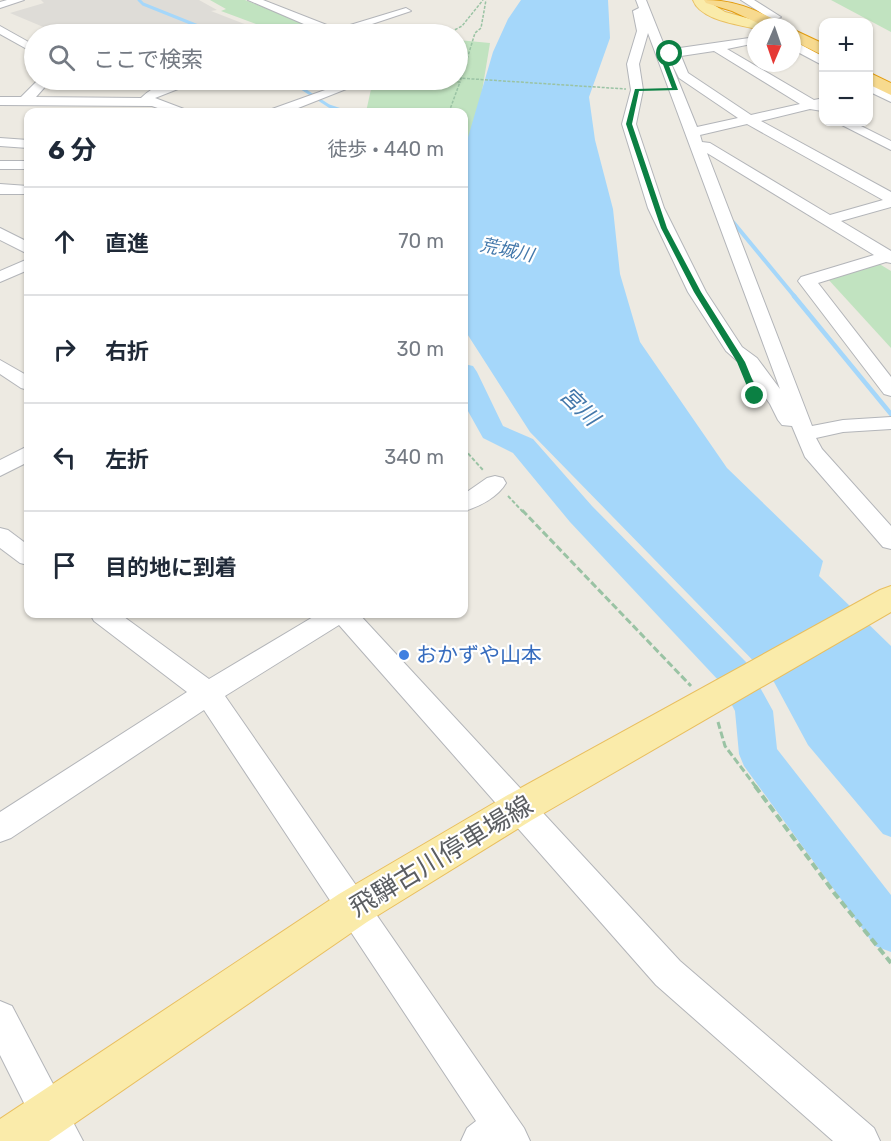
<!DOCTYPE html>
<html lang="ja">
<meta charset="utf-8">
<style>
body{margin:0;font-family:Rubik,"Noto Sans JP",sans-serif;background:#f6f6f7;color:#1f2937}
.controls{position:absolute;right:18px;top:18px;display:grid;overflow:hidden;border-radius:12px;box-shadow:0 2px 4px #0004}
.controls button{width:54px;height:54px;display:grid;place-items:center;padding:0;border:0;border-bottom:2px solid #e0e1e3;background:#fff;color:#1f2937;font:30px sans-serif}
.compass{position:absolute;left:747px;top:18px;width:54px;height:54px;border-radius:50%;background:#fff;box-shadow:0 2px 4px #0004;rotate:182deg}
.stop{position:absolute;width:18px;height:18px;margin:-14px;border:4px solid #0b8043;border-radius:50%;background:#fff}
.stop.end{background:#0b8043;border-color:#fff;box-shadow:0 2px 6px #0008}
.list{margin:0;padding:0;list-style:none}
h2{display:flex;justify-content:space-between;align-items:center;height:78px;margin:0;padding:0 24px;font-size:26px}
h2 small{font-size:20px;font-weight:400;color:#747a83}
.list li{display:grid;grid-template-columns:39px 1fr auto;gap:18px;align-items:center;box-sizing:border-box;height:108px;padding:0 24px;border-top:2px solid #e0e1e3}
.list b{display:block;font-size:22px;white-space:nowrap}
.list em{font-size:20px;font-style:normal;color:#747a83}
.icon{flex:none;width:33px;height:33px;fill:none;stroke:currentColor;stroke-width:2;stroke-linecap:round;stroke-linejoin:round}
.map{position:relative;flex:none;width:891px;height:1141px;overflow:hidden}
.search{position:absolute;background:#fff;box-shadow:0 2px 4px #0004;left:24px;top:24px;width:444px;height:66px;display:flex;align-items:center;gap:15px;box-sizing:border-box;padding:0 21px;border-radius:33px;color:#747a83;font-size:22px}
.panel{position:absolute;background:#fff;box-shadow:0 2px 4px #0004;left:24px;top:108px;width:444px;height:510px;border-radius:12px}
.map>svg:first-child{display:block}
.industrial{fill:#dedcd7}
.green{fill:#c1e3c0}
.water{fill:#a5d7fa}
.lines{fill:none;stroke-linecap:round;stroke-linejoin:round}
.stream-far2{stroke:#a5d7fa;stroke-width:3}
.stream-far1{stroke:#a5d7fa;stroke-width:4}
.stream{stroke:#a5d7fa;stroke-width:4.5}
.river{fill:#a5d7fa;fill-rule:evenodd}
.minor-casing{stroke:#b3b5b9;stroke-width:2}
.major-casing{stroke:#e9bf5f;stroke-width:2}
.highway-casing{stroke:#e29b0d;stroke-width:2}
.path-far3{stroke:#9ac3a4;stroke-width:1.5;stroke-dasharray:3 1.5;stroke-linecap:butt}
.path-far2{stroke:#9ac3a4;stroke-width:2;stroke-dasharray:4 2;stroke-linecap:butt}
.path-far1{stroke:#9ac3a4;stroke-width:3;stroke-dasharray:7 3;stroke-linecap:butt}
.path{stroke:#9ac3a4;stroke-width:4;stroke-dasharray:8 4;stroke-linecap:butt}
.minor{fill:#fff;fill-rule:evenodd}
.major{fill:#faebaa;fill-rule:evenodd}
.highway{fill:#f7da8f;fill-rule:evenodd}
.path-bridge{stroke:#9ac3a4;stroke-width:1.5;stroke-dasharray:3 1.5;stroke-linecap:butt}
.route{fill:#0b8043}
.shop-dot{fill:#3f7fe0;stroke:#fff;stroke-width:2}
.labels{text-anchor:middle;stroke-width:4.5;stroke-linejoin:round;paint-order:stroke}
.far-water-label{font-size:18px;font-style:italic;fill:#4378ab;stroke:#fff}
.shop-label{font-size:21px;fill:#366cbe;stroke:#fff;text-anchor:start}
.water-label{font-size:22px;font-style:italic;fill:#4378ab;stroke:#fff}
.near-street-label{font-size:26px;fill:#5b5e62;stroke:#fff}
</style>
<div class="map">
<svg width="891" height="1141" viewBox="0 0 891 1141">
<rect width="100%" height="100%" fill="#edeae2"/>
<!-- industrial -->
<polygon class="industrial" points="41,0 199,0 217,10 211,11 270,34 60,34 10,13 44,3"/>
<!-- green -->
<g class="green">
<polygon points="210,0 245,0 313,27 283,34 221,11 226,9"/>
<polygon points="831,0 891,0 891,32"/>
<polygon points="458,40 490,43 466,188 464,187 464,112 366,112 373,80 458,80"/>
<polygon points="876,262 891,271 891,348 827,278"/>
</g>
<!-- water -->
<polygon class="water" points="521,0 608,0 610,38 589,97 595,140 613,209 620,274 640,342 727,468 823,561 819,576 891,646 891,837 883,834 808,745 774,682 530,432 464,329 464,151 493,52 508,19"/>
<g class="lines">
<!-- stream-far2 -->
<g class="stream-far2">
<polyline points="139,0 143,4 218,34"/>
<polyline points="289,80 329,106 347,112"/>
</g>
<!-- stream-far1 -->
<polyline class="stream-far1" points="733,222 795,297"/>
<!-- stream -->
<polyline class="stream" points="794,296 891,414"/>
<!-- river -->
<polygon class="river" points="464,364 473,366 477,372 503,426 533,439 592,506 746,662 773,711 777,749 891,895 891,952 875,946 744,766 739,754 735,711 720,682 570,522 513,453 483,438 464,404"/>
<!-- minor casing -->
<g class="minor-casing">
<g id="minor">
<polygon points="7,0 24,0 0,8 0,2"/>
<polygon points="248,0 263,0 337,29 406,8 411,11 342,34 327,34"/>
<path d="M 636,0 L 646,0 L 666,50 L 756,37 L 756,43 L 727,49 L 814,100 L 824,98 L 822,111 L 810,109 L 761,121 L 891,192 L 891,207 L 841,221 L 891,251 L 891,263 L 886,262 L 818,283 L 891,377 L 891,396 L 884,394 L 798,281 L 801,277 L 874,255 L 707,153 L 812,426 L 843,420 L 891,417 L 891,429 L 843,432 L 816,438 L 822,449 L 891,526 L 891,549 L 883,547 L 805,457 L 792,426 L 782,425 L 778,420 L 770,404 L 743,366 L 726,351 L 688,292 L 648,208 L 622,124 L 631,90 L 627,64 L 637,31 L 633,11 L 639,8 ZM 648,33 L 780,389 L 757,358 L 742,347 L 706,292 L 664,208 L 636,124 L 643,90 L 639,64 ZM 714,51 L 800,104 L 751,115 L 688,73 L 681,56 ZM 669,58 L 679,78 L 738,118 L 697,127 ZM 747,124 L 883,200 L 830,215 L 710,143 L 702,142 L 700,135 Z"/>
<polygon points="741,0 754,0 781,17 770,22 762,22 760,20 766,16"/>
<polygon points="0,26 34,45 34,53 0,34"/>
<polygon points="792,40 824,57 824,66 792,49"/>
<path d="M 38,80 L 51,80 L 36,97 L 141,98 C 155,83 182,78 201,80 L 155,98 L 184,109 L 185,112 L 169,112 L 152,106 L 0,105 L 0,97 L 21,97 Z"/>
<polygon points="353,80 369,80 288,112 270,112 272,109"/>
<polygon points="868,81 891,93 891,102 868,91"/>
<polygon points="836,122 853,122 891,141 891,150"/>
<polygon points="0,138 28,140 28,148 0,146"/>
<rect x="0" y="161" width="28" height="8"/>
<polygon points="0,184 28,186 28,194 0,194"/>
<polygon points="0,228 28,242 28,254 0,240"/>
<polygon points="28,259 28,270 0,282 0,271"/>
<polygon points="0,360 28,376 28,390 21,388 0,374"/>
<polygon points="28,446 28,462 0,476 0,460"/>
<path d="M 495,476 L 503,478 L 506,483 C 498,497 479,507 464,511 L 464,494 L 487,478 Z"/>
<polygon points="0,528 8,530 28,545 28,565 20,563 0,548"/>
<polygon points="90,614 120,614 209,679 318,614 359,614 680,961 874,1128 880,1141 833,1141 656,985 339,625 225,696 524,1128 530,1141 461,1141 467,1128 476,1121 204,710 11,838 0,842 0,812 187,692 94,621"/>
<polygon points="0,1001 12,1006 83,1141 43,1141 0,1055"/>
</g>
</g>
<!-- major casing -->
<g class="major-casing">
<g id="major">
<path d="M 693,0 L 706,0 L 725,12 L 769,24 L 771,27 L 756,27 L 756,29 C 737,24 700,20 693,0 Z"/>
<polygon points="891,586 891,612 532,820 367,922 49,1141 0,1141 0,1119 339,894 506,796 880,590"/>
</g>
</g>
<!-- highway casing -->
<g class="highway-casing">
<g id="highway">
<path d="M 704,0 C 737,0 755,10 784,24 L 787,27 L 766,27 L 732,11 L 706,3 Z"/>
<polygon points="792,29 824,44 824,56 792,40"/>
<polygon points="868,72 891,83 891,95 868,84"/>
</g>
</g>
<!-- path-far3 -->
<g class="path-far3">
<polyline points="447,34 462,26 483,0"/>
<polyline points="399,80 460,82 475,33 481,28 486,0"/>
<polyline points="449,112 460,82"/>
</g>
<!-- path-far2 -->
<g class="path-far2">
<polyline points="464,449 483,470"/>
<polyline points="508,496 523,512"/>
</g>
<!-- path-far1 -->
<g class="path-far1">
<polyline points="522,510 691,686"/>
<polyline points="718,722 725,746 756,787"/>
</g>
<!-- path -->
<polyline class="path" points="755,786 835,894 891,963"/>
<!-- minor -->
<use href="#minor" class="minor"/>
<!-- major -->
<use href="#major" class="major"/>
<!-- highway -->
<use href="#highway" class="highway"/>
<!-- path-bridge -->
<polyline class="path-bridge" points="458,78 626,89"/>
</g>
<!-- route -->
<polygon class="route" points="670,52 672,55 665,55 678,90 639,91 632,124 667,228 701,292 745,362 759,396 755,399 751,396 737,362 694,292 661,228 626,124 635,89 672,88 659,54"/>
<!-- markers -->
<circle class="shop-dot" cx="404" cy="655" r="6"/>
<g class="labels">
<!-- far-water labels -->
<g class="far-water-label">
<text transform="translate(507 250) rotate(12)" y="6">荒城川</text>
</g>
<!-- shop labels -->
<g class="shop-label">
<text x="416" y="662">おかずや山本</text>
</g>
<!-- water labels -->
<g class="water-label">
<text transform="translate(580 406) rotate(44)" y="8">宮川</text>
</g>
<!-- near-street labels -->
<g class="near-street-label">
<text transform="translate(441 856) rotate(-31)" y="9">飛騨古川停車場線</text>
</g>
</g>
</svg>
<div class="controls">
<button>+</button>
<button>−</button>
</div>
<svg class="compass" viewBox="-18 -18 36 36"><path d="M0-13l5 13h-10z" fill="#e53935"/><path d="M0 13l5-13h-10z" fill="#747a83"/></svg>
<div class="stop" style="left:670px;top:54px"></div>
<div class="stop end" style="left:755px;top:396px"></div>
<div class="search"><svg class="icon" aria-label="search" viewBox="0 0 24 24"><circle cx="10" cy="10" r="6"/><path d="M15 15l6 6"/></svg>ここで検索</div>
<section class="panel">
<h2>6 分<small>徒歩 · 440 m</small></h2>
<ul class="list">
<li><svg class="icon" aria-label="ahead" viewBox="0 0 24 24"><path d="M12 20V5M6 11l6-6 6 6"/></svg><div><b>直進</b></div><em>70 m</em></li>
<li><svg class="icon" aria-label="right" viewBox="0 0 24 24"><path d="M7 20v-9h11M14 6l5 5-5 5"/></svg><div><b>右折</b></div><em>30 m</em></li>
<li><svg class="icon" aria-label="left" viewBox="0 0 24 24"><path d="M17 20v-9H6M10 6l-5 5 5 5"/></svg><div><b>左折</b></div><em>340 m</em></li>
<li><svg class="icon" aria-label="arrive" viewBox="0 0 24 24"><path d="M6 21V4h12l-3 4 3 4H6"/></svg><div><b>目的地に到着</b></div></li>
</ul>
</section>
</div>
